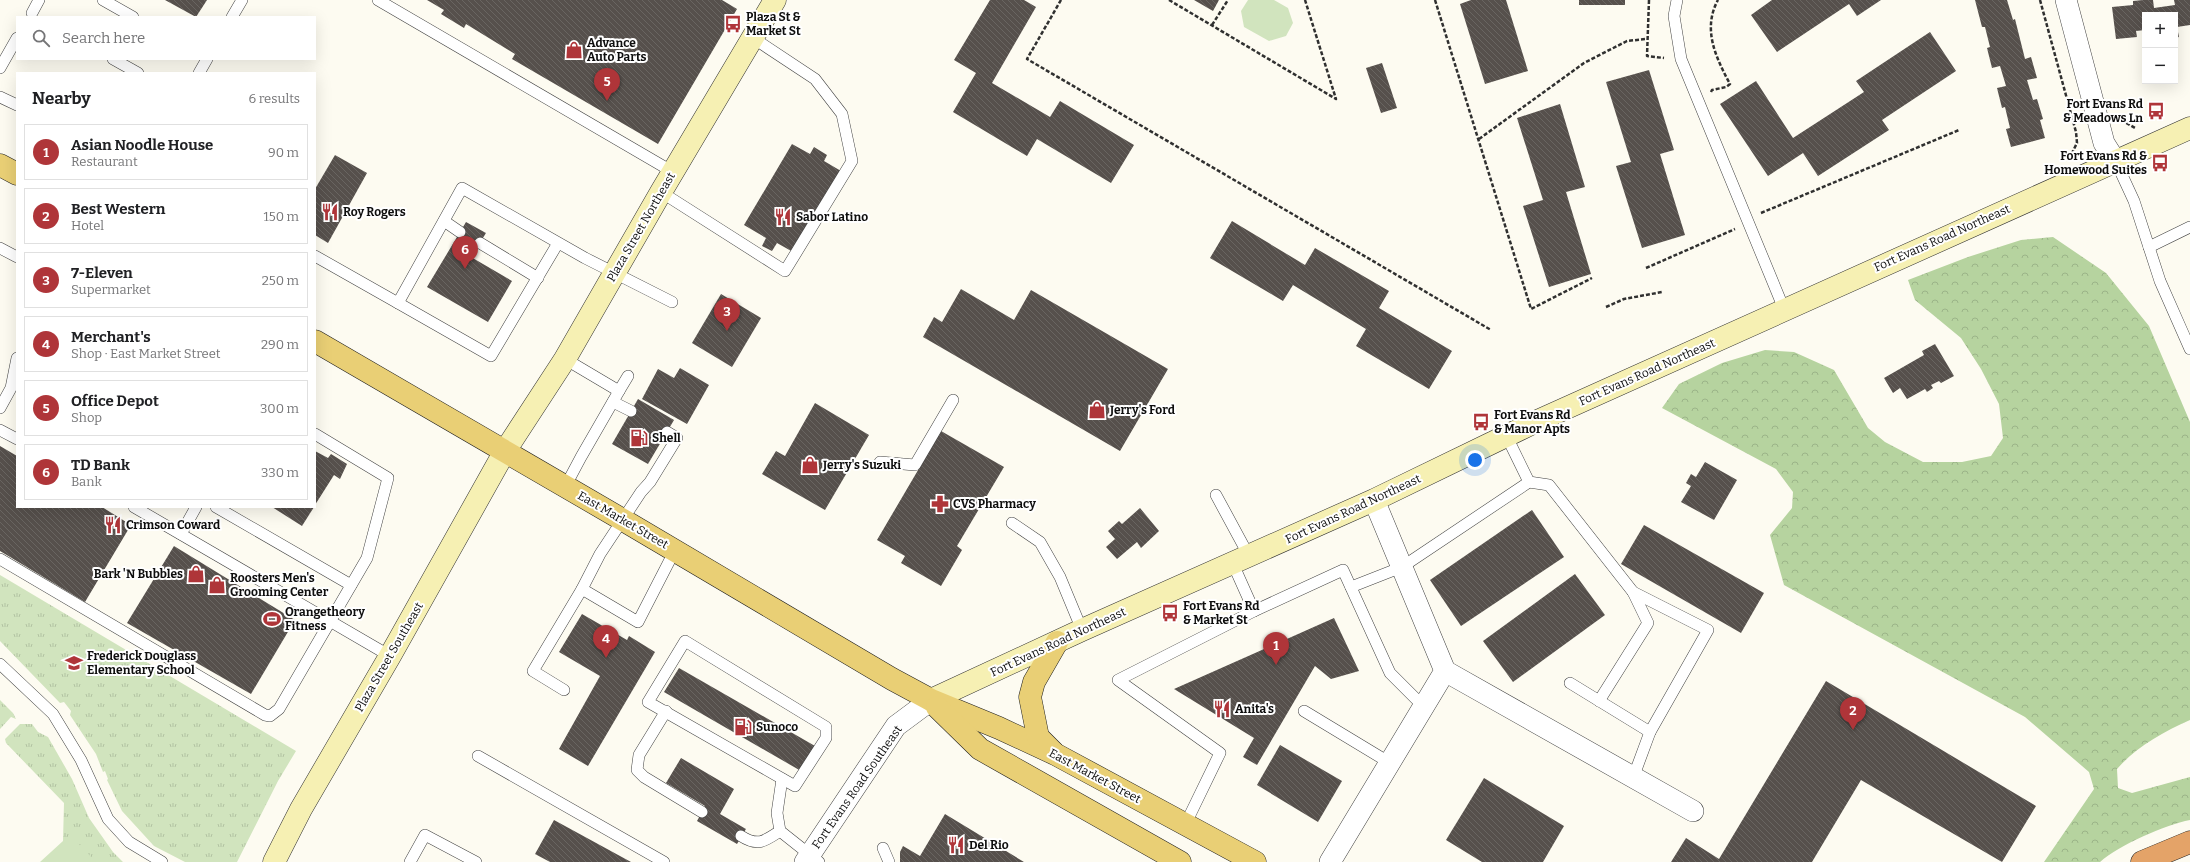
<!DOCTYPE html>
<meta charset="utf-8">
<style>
body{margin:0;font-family:Bitter,serif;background:#f6f6f6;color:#202124}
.controls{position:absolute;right:12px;top:12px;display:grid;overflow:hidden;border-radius:0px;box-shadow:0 4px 16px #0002}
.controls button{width:36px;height:36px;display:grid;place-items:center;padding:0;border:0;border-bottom:1px solid #e0e0e0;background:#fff;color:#202124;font:20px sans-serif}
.you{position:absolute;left:1475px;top:460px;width:14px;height:14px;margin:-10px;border:3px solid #fff;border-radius:50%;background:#1a73e8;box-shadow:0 0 0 6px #1a73e833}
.badge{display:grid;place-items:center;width:26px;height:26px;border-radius:50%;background:#af3539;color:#fff;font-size:13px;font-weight:700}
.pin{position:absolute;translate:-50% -33px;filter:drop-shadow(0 1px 2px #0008)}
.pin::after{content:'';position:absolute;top:21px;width:14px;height:12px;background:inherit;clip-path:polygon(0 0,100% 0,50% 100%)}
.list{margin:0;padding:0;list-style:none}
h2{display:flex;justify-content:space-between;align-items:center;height:52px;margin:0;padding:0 16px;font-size:17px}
h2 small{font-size:13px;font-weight:400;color:#757577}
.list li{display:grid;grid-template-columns:26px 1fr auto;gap:12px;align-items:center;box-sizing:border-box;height:56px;margin:0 8px 8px;padding:0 8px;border:1px solid #e0e0e0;border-radius:0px}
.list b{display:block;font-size:15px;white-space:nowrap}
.list p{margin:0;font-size:13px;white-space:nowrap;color:#757577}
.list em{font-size:13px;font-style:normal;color:#757577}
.icon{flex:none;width:22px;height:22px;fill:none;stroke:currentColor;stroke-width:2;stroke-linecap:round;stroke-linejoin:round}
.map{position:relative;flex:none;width:2190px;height:862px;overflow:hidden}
.search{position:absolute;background:#fff;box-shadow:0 4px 16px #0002;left:16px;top:16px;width:300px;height:44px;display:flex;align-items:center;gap:10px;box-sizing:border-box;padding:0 14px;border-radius:0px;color:#757577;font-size:15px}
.panel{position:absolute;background:#fff;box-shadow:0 4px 16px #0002;left:16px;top:72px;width:300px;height:436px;border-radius:0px}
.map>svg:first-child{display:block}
.grass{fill:url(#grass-tufts)}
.forest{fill:url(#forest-crowns)}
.park{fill:#d1e4be}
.building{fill:url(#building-back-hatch)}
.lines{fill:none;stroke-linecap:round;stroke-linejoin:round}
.lane-casing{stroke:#414141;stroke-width:12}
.street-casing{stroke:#414141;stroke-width:22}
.secondary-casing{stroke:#303030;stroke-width:23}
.primary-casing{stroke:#1f1f1f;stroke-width:23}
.highway-casing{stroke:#1f1f1f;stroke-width:23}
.path{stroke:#303030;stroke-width:2.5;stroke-dasharray:4 2;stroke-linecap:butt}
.lane{stroke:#fff;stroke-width:11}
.street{stroke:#fff;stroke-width:21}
.secondary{stroke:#f6f0b3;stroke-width:22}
.primary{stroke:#e9cf75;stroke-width:22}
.highway{stroke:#e4a368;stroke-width:22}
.labels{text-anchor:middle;stroke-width:4;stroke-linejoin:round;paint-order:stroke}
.poi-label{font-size:12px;font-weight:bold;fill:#0e0e0e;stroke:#fff;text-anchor:start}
.street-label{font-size:12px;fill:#0e0e0e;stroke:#fff}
</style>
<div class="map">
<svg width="2190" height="862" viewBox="0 0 2190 862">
<defs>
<pattern id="grass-tufts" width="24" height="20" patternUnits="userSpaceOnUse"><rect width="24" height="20" fill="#d1e4be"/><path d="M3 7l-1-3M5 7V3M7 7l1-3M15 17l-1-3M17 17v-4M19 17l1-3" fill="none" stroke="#b2c2a2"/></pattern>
<pattern id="forest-crowns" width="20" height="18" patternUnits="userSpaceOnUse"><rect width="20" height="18" fill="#b6d39f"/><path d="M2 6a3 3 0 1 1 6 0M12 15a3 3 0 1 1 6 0" fill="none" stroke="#9bb488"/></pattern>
<pattern id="building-back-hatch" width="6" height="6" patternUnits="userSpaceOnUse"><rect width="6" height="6" fill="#56504c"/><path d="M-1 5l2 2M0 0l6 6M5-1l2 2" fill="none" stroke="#696561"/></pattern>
</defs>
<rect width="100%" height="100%" fill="#fdfbf1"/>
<!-- grass -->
<g class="grass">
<polygon points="0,575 296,751 278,781 237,862 185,862 154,846 122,811 107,780 108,779 105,771 103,772 96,754 70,715 71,711 64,702 60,703 0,641"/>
<polygon points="0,700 13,713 16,719 11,717 0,729"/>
<polygon points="20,724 32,724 38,732 48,737 72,779 89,818 113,852 123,862 40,862 63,841 64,803 6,743 5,739"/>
</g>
<!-- forest -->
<path class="forest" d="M 2053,237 L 2106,273 L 2149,326 L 2190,422 L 2190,720 C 2163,732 2136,747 2117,769 L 2118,788 L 2132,793 L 2190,777 L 2190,820 C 2165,825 2119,845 2100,862 L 2044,862 L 2094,789 L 2089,772 L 2025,717 L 1784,585 L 1770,535 L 1792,508 L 1793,492 L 1776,469 L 1662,408 L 1679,384 L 1722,363 L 1765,350 L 1794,352 L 1834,370 L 1868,428 L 1885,442 L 1923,462 L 1962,462 L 1991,456 L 2003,438 L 1999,404 L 1981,369 L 1961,338 L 1915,300 L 1908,280 L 1968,257 L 2021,240 Z"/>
<!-- park -->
<g class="park">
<polygon points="1248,0 1274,0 1288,8 1293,23 1286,36 1269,41 1244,27 1241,11"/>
<polygon points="74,839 96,862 49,862"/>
</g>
<!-- building -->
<g class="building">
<polygon points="165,0 207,0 196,17"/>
<polygon points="427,0 722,0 737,9 658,144 512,59 515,54 466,24 464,28 441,14 444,10"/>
<polygon points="990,0 1024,0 1036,7 992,83 1050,117 1060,101 1134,145 1111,183 1037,139 1027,156 953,112 976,73 954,60"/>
<polygon points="1194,0 1219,0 1213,11"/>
<polygon points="1471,0 1506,0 1528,71 1485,84 1460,4"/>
<rect x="1579" y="0" width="46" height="5"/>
<polygon points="1772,0 1881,0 1857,16 1849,4 1777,52 1751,15"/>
<polygon points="1975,0 2007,0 2013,20 2015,19 2025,59 2031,57 2037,78 2027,80 2033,100 2037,99 2043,119 2040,120 2045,138 2011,147 2006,129 2010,128 2005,107 2002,108 1997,88 2006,86 2000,66 1992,68 1987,48 1990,47 1985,27 1982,27"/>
<polygon points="2143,0 2153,0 2154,8 2175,5 2174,0 2190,0 2190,25 2177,27 2179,37 2175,38 2175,15 2145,15 2145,30 2136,31 2137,37 2116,39 2112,7 2133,5 2133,1"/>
<polygon points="1930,32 1956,71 1882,120 1889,130 1818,176 1803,153 1768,176 1720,104 1756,81 1793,138 1864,92 1856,81"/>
<polygon points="1382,63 1397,108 1381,113 1366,68"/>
<polygon points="1649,70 1674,150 1660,154 1685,235 1642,248 1616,166 1631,162 1606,82"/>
<polygon points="1560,104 1585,187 1566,192 1591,274 1549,287 1523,206 1543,200 1517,118"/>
<polygon points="792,144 810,154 814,147 827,155 824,161 841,171 793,252 777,243 772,251 762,246 766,238 744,225"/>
<polygon points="335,155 367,173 328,243 315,235 315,189"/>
<polygon points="1232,221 1305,265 1315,248 1389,291 1379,308 1452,351 1429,389 1356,346 1366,329 1293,285 1283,301 1210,258"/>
<polygon points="466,222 486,233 471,257 512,281 488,322 427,287"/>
<polygon points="961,289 1014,320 1031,290 1168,369 1120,451 923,337 934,317 942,322"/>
<polygon points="721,294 761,318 732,367 692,343"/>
<polygon points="1935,344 1954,376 1941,383 1939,381 1931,385 1933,388 1927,392 1925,389 1907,399 1900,388 1893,393 1884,378 1924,355 1922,351"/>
<polygon points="680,368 709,385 687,424 642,399 658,369 674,378"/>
<polygon points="638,399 674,420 648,464 612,444"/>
<polygon points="815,403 869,435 825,510 762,474 776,451 785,456"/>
<polygon points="941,431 1004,467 957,546 962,550 941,586 901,563 905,556 877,540"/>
<polygon points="0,446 17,456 17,507 102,507 131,525 85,602 0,551"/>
<polygon points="315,451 328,458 331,454 347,464 340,479 334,475 315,505"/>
<polygon points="1705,462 1737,480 1714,520 1681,502 1691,486 1686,483 1691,474 1696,477"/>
<polygon points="272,507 314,507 302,526"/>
<polygon points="1140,508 1159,531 1141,548 1137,542 1117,559 1106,547 1115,539 1108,531 1119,521 1122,524"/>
<polygon points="1532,510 1564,557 1461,626 1430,580"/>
<polygon points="1644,525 1764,593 1741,633 1621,564"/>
<polygon points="174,546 295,620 251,694 127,623"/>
<polygon points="1575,574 1605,615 1513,682 1483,641"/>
<polygon points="582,614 627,640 629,636 655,652 588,766 559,749 600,676 559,652"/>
<polygon points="1334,618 1359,671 1331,679 1315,666 1257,765 1243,757 1254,738 1174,689"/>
<polygon points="679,668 815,746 801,771 664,692"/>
<polygon points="1826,681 2036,806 2002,862 1861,780 1812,862 1671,862 1686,838 1719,859"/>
<polygon points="1280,745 1342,781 1318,822 1257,785"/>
<polygon points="681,758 734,789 720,814 746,829 737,844 697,821 705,806 666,783"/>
<polygon points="1484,778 1564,826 1543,862 1482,862 1446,840"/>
<polygon points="945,814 1024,862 900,862 900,852 903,846 920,856"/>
<polygon points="554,820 631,862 550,862 535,854"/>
</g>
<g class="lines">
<!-- lane casing -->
<g class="lane-casing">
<g id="lane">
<polyline points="103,0 133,17"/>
<polyline points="378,0 673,172"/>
<polyline points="1677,0 1674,16 1681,59 1784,309"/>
<polyline points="32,13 39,0"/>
<polyline points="232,17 242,0"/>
<polyline points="113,59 138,73"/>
<polyline points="0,68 17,38"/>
<polyline points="199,73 207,59"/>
<polyline points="0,97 17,105"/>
<polyline points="2116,162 2134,201 2160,281 2190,349"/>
<polyline points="661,192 785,271 852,161 842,114 815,79 753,38"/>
<polyline points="444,221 460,232"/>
<polyline points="480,243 538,278"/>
<polyline points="558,243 491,356 398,303 462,188 585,258 672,302"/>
<polyline points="2149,247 2190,227"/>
<polyline points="0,248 17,257"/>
<polyline points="315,256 398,303"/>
<polyline points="565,359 619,391 581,457 565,487"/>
<polyline points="619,391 628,376"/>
<polyline points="613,402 631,411"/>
<polyline points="0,408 11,388 17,358"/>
<polyline points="0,430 17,439"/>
<polyline points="880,462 915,465 953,400"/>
<polyline points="1529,482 1549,485 1633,592 1708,630 1650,732"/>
<polyline points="1216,495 1249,556"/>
<polyline points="134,507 390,656"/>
<polyline points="216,507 351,585"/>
<polyline points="1012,523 1040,542 1060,577 1082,630"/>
<polyline points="181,534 196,507"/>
<polyline points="0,559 265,715 270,716 279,709 367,558 388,478 315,434"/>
<polyline points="1233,564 1254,611 1343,570 1390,673 1424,707"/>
<polyline points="1351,587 1402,567 1529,482 1506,435"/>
<polyline points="582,589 638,622 675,550"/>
<polygon points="685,641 826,727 826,738 795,786 648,702"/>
<polyline points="0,664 53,714 81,760 108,819 129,842 162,862"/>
<polyline points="1570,683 1650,732 1633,778"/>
<polyline points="564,690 533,671 582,589 600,554 641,492 650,482 677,438 667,432"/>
<polyline points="1599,701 1648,623 1633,592"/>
<polyline points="666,711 639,755 637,770 644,777 702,812"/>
<polyline points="1304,711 1390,763"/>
<polyline points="478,756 664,862"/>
<polyline points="782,779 777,813 780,831 819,862"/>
<polyline points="1186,823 1220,753 1118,680 1254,611"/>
<path d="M 741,836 C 758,847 765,841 780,831"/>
<polyline points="883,848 889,862"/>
<polyline points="410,862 425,835 476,862"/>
</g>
</g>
<!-- street casing -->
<g class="street-casing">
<g id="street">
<polyline points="2066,0 2104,143 2116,162"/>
<polyline points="1445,671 1693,811"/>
<polyline points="805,862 896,726 931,700"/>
<polyline points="1330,862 1445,671 1374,500"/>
</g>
</g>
<!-- secondary casing -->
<g class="secondary-casing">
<g id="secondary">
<polyline points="931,700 1082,630 1374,500 1533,423 2190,128"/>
<polyline points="274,862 301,809 390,656 505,451 565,359 661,192 775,0"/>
</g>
</g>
<!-- primary casing -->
<g class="primary-casing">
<g id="primary">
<polyline points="0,165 17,174"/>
<polyline points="315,341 623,520 892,679 931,700 999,728 1055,754 1255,862"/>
<polyline points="937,707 980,749 1180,862"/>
<polyline points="1053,752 1038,737 1030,697 1034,682 1057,642"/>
</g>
</g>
<!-- highway casing -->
<g class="highway-casing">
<polyline id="highway" points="2142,862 2190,842"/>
</g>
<!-- path -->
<g class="path">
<polyline points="1061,0 1027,59 1491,330"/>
<polyline points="1169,0 1336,99 1305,0"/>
<polyline points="1435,0 1531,309 1592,278"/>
<polyline points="1649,0 1647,56 1664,58"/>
<polyline points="2040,0 2076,132 2077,143 2070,157"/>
<polyline points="1212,25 1228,0"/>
<path d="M 1711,92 L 1712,90 L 1726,87 L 1730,84 C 1716,58 1702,29 1718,0"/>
<polyline points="2121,120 2135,128 2135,130"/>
<polyline points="1479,139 1584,63 1627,41 1646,39"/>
<polyline points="1761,213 1959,130"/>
<polyline points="1646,268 1735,229"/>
<polyline points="1606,307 1624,299 1662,292"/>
</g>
<!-- lane -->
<use href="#lane" class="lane"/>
<!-- street -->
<use href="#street" class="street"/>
<!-- secondary -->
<use href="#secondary" class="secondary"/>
<!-- primary -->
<use href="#primary" class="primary"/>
<!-- highway -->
<use href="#highway" class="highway"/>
</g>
<!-- icons -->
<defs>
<g id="bus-bare" transform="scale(1.38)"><path d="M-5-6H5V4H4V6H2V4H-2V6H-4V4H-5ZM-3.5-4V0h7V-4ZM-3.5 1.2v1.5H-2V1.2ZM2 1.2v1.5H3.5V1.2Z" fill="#af3539" stroke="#fff" stroke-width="2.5" paint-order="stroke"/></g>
<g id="shop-bare" transform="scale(1.38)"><path d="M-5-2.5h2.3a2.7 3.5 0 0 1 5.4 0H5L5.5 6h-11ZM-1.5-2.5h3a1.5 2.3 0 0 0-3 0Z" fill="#af3539" stroke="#fff" stroke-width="2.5" paint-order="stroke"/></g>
<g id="restaurant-bare" transform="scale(1.38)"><path d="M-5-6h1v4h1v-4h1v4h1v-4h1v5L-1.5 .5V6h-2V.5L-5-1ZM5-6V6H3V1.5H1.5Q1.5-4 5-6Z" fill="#af3539" stroke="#fff" stroke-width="2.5" paint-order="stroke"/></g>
<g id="fuel-bare" transform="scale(1.38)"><path d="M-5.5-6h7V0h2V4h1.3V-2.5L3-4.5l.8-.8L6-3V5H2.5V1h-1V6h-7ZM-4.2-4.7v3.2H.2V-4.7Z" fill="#af3539" stroke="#fff" stroke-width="2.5" paint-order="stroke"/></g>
<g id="pharmacy-bare" transform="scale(1.38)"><path d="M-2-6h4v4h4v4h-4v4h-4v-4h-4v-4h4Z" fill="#af3539" stroke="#fff" stroke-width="2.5" paint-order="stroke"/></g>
<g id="stadium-bare" transform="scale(1.38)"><path d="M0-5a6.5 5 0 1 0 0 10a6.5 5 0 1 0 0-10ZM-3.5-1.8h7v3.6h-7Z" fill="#af3539" stroke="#fff" stroke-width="2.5" paint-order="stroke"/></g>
<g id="school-bare" transform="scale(1.38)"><path d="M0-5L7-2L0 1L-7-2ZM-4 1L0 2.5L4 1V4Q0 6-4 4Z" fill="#af3539" stroke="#fff" stroke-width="2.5" paint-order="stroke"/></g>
</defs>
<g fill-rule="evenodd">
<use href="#bus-bare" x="733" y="24"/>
<use href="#shop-bare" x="574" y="50"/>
<use href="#bus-bare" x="2156" y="111"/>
<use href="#bus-bare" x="2160" y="163"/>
<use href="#restaurant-bare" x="330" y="212"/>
<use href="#restaurant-bare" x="783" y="217"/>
<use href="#shop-bare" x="1097" y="410"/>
<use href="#bus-bare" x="1481" y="422"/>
<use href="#fuel-bare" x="639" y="438"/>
<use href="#shop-bare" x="810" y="465"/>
<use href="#pharmacy-bare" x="940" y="504"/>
<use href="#restaurant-bare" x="113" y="525"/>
<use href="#shop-bare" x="196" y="574"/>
<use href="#shop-bare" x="217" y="585"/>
<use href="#bus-bare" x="1170" y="613"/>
<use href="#stadium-bare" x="272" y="619"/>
<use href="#school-bare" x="74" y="663"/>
<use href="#restaurant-bare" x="1222" y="709"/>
<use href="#fuel-bare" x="743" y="727"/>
<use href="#restaurant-bare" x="956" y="845"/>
</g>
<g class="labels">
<!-- poi labels -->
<g class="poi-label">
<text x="746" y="21">Plaza St &amp;<tspan x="746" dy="14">Market St</tspan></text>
<text x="587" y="47">Advance<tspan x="587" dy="14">Auto Parts</tspan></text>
<text x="2143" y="108" text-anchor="end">Fort Evans Rd<tspan x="2143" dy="14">&amp; Meadows Ln</tspan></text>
<text x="2147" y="160" text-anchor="end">Fort Evans Rd &amp;<tspan x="2147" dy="14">Homewood Suites</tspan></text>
<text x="343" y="216">Roy Rogers</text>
<text x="796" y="221">Sabor Latino</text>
<text x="1110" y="414">Jerry's Ford</text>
<text x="1494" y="419">Fort Evans Rd<tspan x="1494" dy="14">&amp; Manor Apts</tspan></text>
<text x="652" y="442">Shell</text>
<text x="823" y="469">Jerry's Suzuki</text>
<text x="953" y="508">CVS Pharmacy</text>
<text x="126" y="529">Crimson Coward</text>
<text x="183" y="578" text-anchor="end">Bark 'N Bubbles</text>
<text x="230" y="582">Roosters Men's<tspan x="230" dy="14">Grooming Center</tspan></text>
<text x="1183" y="610">Fort Evans Rd<tspan x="1183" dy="14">&amp; Market St</tspan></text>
<text x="285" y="616">Orangetheory<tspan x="285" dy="14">Fitness</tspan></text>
<text x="87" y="660">Frederick Douglass<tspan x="87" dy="14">Elementary School</tspan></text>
<text x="1235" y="713">Anita's</text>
<text x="756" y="731">Sunoco</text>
<text x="969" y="849">Del Rio</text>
</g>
<!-- street labels -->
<g class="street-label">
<text transform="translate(641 227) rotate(-60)" y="4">Plaza Street Northeast</text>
<text transform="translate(1942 238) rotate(-24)" y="4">Fort Evans Road Northeast</text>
<text transform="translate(1647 372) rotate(-24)" y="4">Fort Evans Road Northeast</text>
<text transform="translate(1353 509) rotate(-25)" y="4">Fort Evans Road Northeast</text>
<text transform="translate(623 520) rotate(30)" y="4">East Market Street</text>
<text transform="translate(1058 642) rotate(-25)" y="4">Fort Evans Road Northeast</text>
<text transform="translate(389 657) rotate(-60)" y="4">Plaza Street Southeast</text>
<text transform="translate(1095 776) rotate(28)" y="4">East Market Street</text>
<text transform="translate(857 787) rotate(-55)" y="4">Fort Evans Road Southeast</text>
</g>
</g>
</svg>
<div class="controls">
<button>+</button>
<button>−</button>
</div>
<div class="you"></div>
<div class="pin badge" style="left:1276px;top:665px">1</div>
<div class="pin badge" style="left:1853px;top:730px">2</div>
<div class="pin badge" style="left:727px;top:331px">3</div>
<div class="pin badge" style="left:606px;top:658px">4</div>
<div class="pin badge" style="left:607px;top:101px">5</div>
<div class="pin badge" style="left:465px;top:269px">6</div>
<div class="search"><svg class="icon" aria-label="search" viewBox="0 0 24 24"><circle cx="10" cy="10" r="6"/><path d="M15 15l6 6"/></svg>Search here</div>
<section class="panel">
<h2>Nearby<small>6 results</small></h2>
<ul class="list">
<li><span class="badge">1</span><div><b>Asian Noodle House</b><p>Restaurant</p></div><em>90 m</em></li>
<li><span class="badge">2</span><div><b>Best Western</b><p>Hotel</p></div><em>150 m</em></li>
<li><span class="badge">3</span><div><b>7-Eleven</b><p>Supermarket</p></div><em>250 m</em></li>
<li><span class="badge">4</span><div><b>Merchant's</b><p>Shop · East Market Street</p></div><em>290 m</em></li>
<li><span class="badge">5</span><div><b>Office Depot</b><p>Shop</p></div><em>300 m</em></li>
<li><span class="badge">6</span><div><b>TD Bank</b><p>Bank</p></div><em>330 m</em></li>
</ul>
</section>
</div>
